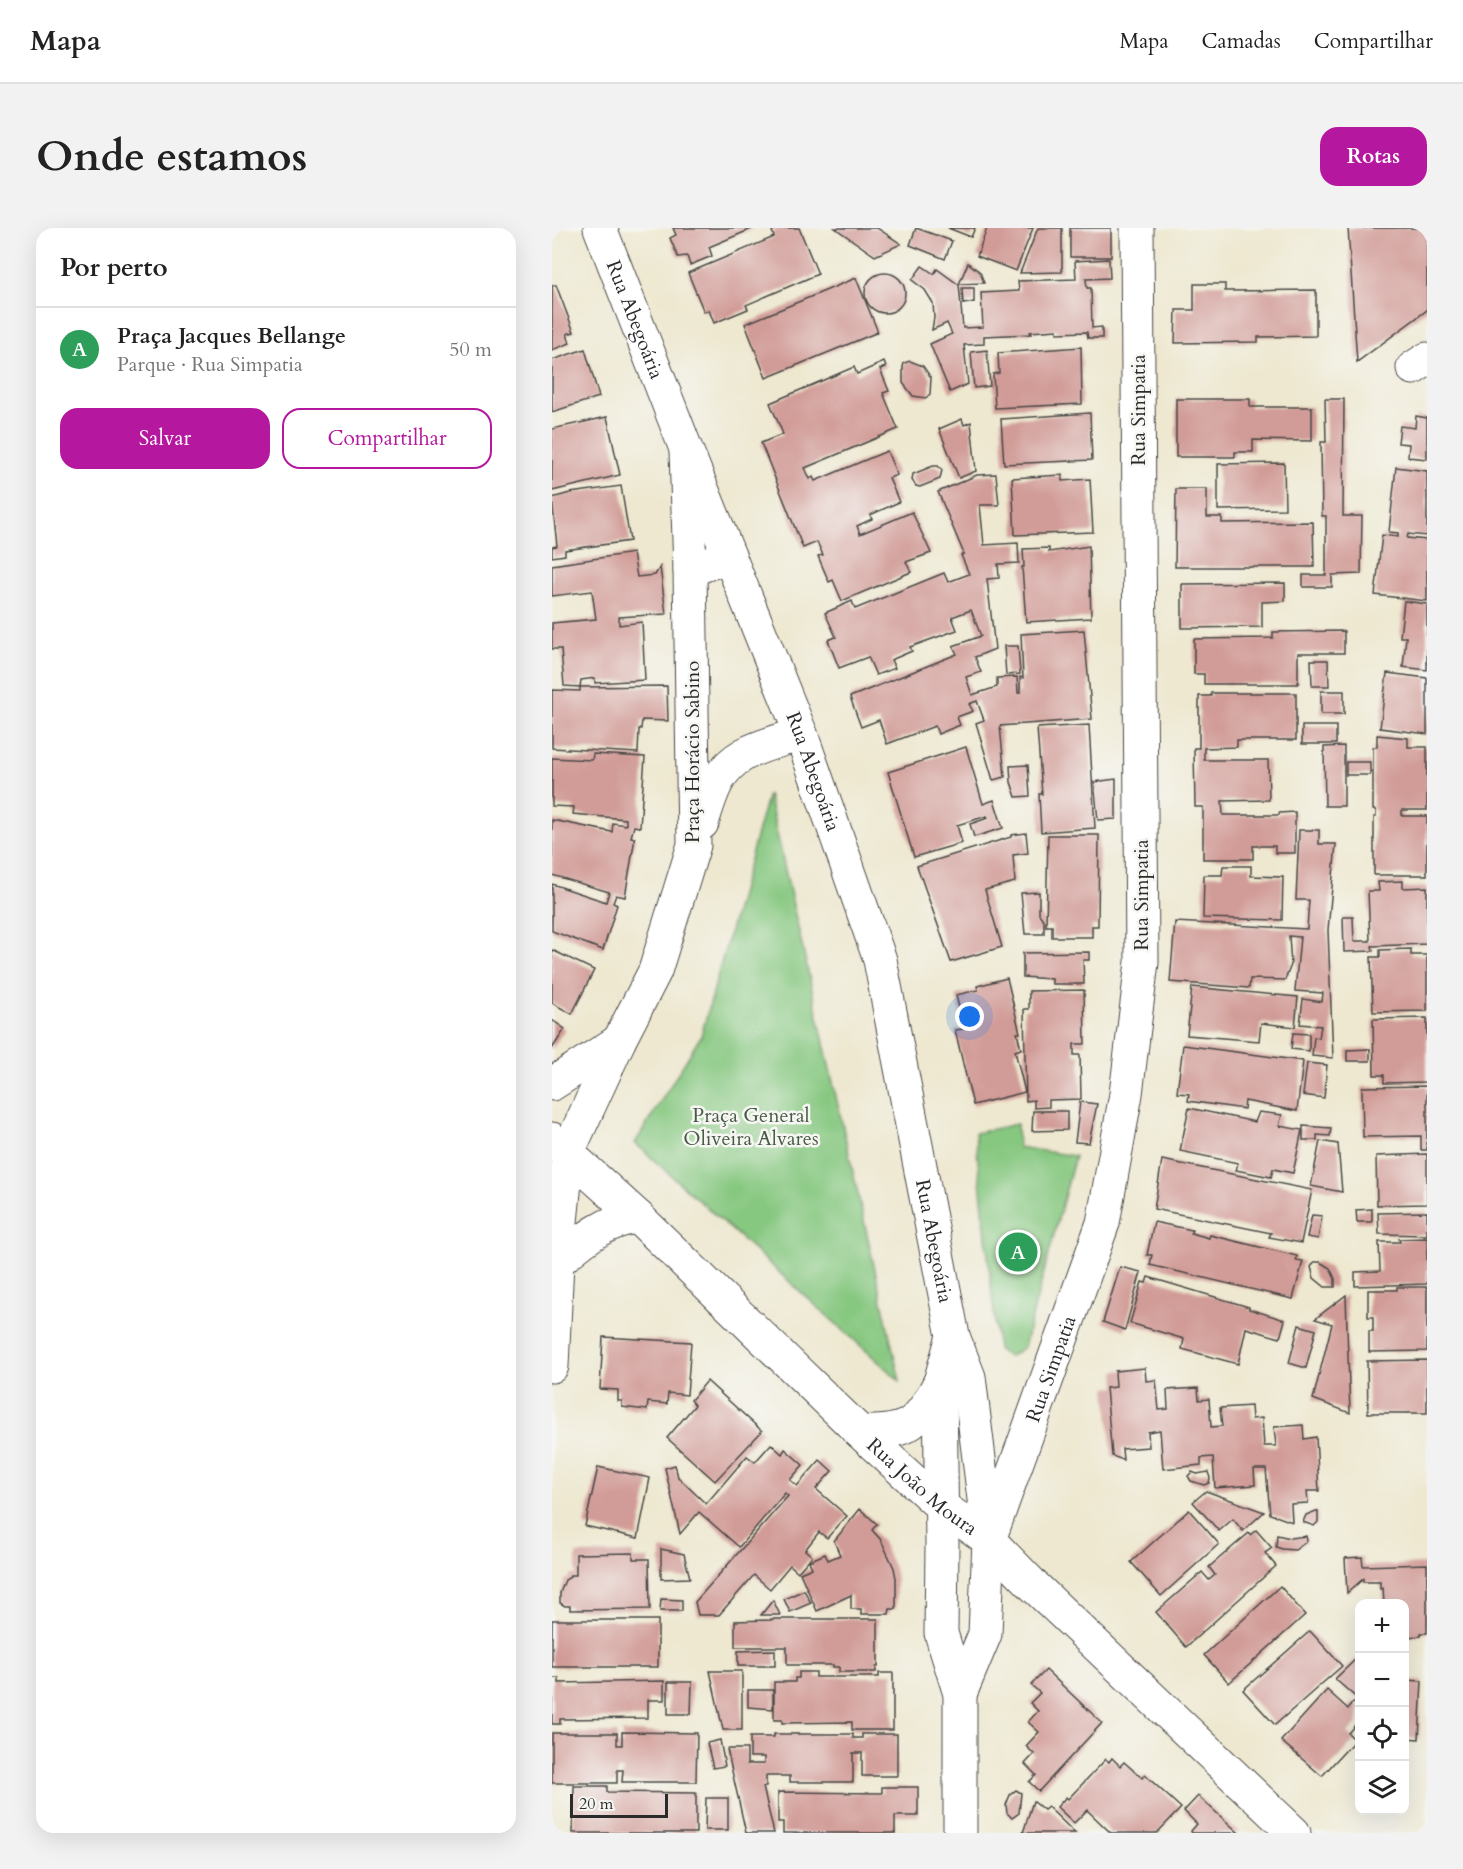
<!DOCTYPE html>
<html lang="pt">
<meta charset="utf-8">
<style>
body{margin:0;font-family:Cardo,serif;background:#f2f2f2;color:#222}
.controls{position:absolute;right:18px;bottom:18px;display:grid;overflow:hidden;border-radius:12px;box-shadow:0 6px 24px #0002}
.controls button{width:54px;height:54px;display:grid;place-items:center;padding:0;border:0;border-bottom:2px solid #e0e0e0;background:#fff;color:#222;font:30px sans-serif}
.scale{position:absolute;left:18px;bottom:15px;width:98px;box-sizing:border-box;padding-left:6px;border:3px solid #2b2b2b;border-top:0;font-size:16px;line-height:21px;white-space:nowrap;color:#2b2b2b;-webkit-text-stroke:4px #f6f6f2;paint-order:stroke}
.you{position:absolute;left:418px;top:789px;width:21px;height:21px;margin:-15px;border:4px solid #fff;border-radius:50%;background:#1a73e8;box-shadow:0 0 0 9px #1a73e833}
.badge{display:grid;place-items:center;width:39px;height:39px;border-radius:50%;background:#b5179e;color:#fff;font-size:20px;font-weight:700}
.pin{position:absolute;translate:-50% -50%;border:3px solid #fff;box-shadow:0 2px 6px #0006}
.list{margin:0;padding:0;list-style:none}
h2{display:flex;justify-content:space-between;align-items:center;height:78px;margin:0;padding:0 24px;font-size:26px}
h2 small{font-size:20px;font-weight:400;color:#767676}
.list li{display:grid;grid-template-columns:39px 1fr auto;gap:18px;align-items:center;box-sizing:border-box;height:84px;padding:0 24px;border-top:2px solid #e0e0e0}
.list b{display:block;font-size:22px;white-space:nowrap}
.list p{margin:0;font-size:20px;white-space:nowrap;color:#767676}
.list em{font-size:20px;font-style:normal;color:#767676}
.actions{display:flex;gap:12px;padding:18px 24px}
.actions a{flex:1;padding:14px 0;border:2px solid #b5179e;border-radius:18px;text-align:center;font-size:21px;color:#b5179e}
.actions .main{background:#b5179e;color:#fff}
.icon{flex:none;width:33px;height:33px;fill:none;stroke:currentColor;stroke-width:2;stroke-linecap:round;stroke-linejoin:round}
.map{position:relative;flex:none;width:875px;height:1605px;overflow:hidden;border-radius:18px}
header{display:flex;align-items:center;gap:36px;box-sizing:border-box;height:84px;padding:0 30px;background:#fff;border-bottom:2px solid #e0e0e0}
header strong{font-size:28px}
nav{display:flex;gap:33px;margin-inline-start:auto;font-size:21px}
.intro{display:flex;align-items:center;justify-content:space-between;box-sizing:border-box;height:144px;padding:0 36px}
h1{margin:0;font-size:42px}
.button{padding:15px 27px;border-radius:18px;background:#b5179e;color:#fff;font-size:21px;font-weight:700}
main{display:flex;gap:36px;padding:0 36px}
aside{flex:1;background:#fff;border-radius:18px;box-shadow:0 6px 24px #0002}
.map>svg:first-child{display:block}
.green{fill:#87c881;stroke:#597a56;stroke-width:1.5}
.building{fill:#d19b97}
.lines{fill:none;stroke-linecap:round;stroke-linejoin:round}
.street-casing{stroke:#484744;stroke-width:35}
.secondary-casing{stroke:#484744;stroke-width:35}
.street{stroke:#fff;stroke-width:33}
.secondary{stroke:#fff;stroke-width:33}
.labels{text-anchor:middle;stroke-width:5;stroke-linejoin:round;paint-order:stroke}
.street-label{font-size:20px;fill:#2b2b2b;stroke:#f6f6f2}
.park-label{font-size:20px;fill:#475a45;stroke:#f6f6f2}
</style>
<header>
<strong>Mapa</strong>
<nav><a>Mapa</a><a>Camadas</a><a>Compartilhar</a></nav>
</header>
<div class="intro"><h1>Onde estamos</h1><a class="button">Rotas</a></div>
<main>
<aside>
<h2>Por perto<small></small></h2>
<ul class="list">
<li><span class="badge" style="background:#2e9e5b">A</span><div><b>Praça Jacques Bellange</b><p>Parque · Rua Simpatia</p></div><em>50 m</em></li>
</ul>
<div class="actions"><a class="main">Salvar</a><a>Compartilhar</a></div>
</aside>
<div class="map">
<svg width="875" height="1605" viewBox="0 0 875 1605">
<rect width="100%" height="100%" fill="#f6f6f2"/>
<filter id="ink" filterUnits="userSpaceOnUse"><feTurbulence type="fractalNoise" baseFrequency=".0167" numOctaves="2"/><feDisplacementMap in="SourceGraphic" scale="12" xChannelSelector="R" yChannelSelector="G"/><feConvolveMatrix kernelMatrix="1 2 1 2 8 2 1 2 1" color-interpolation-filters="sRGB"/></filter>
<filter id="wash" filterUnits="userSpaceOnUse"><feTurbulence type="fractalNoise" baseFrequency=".008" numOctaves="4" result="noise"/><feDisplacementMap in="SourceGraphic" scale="24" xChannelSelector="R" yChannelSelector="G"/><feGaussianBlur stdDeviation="1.35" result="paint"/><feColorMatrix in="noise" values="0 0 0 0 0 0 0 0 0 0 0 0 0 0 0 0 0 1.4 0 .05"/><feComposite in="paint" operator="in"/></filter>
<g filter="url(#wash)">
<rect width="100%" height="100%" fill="#eee8d0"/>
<!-- green -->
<g class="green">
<polygon points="216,566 348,1153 83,915 149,808"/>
<polygon points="465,896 466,919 523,928 472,1119 457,1129 446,1122 423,905"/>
</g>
<g id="blocks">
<!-- building -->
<g class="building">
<polygon points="121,0 202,0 157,19 160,28 138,37 135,28 126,29 118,10 124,7"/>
<polygon points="227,0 247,0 266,46 194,77 196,81 162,95 157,82 152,84 136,45 222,9 220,3"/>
<polygon points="283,0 325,0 349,16 323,28"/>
<polygon points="364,0 400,13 393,31 358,17"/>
<polygon points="396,0 423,0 419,9"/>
<polygon points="435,0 481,0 464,43 425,28"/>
<polygon points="486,0 510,0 510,44 468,45"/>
<rect x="518" y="0" width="41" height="29"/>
<polygon points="796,0 875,0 875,82 805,134"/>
<polygon points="557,31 558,50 534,51 535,60 539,60 540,100 550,99 550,110 536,110 535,104 505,105 505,102 478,104 479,106 432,108 432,116 412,117 416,156 398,164 378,116 400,106 395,95 380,102 382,89 381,75 373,62 360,52 370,38 382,46 385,41 407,57 411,100 431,99 429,65 467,63 466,53 524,51 523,33"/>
<polygon points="416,35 428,44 432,55 407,56"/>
<circle cx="333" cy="65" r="20"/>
<polygon points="304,50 326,104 214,150 193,96"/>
<polygon points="642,56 673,56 673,63 764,62 764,108 706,109 706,114 623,115 624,82 642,82"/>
<polygon points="4,57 22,104 15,106 18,115 0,122 0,58"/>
<polygon points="410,60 422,60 422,74 411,76"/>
<polygon points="529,119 530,176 443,180 441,146 447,145 446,125"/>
<polygon points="33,121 47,169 0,184 0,132"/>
<polygon points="435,122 438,158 422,160 419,124"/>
<polygon points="358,133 371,138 379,150 378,166 374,170 361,168 351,155 351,139 352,135"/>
<polygon points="332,134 334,139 328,141 337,163 331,165 346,201 253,240 258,251 261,249 263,253 335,223 345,247 337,250 347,274 318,287 320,291 305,298 308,306 360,284 379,325 354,334 359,344 290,373 281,352 277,354 266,328 271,327 265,314 251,320 209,215 231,206 218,175 302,139 305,146"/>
<polygon points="624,171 698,171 698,179 760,179 760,213 701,212 701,224 683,224 683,229 624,229"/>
<polygon points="773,171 792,171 791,288 810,288 809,346 780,347 780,359 751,359 751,347 774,347 774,288 770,288 769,214 774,214"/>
<polygon points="538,185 540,232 452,236 449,191"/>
<polygon points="864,188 875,190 875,231 856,229 857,216 846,215 848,198 863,200"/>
<polygon points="55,189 68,247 0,263 0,201"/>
<polygon points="410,191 412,197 419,194 424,243 407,250 387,201"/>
<polygon points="732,235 733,281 666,282 666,236"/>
<polygon points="381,238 386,238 390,242 388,251 368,259 364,258 360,252 361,246"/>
<polygon points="844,239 875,243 875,308 856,306 855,310 875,312 875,373 823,367 830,307 846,309 846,305 837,304"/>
<polygon points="444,246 447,277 428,277 432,317 466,315 467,335 446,336 447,350 435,351 443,421 423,429 429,444 414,449 420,467 445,459 445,450 465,449 466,465 468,465 468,449 471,450 469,406 532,402 540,491 448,498 453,549 441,552 424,495 432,492 425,473 417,476 421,483 405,489 408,497 386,506 383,498 335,516 327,492 309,499 298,469 405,426 401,418 429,408 419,382 400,389 405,402 358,419 360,423 339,432 343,440 324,447 316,429 287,440 276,412 284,409 273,385 300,373 303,381 392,345 396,354 417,346 409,327 412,326 386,264 425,247"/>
<polygon points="510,247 510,253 538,251 541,304 463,307 460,250"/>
<polygon points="69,258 78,313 13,322 13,327 0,329 0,319 5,318 0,270 18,265"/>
<polygon points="624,261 655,261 655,289 670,289 670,295 761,294 762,339 623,339"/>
<polygon points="537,318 539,390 474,394 470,339 472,339 471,321 497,320 497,324"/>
<polygon points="81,325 85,349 103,347 108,339 114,386 67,389 67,397 90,394 93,452 43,455 43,450 29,452 28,459 12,458 9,421 0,421 0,395 44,391 40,363 0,368 0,337"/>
<polygon points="733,355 733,373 710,374 710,399 630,400 630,356"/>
<polygon points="852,373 875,376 875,442 851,439 854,409 848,409"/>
<polygon points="792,403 792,425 746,425 746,456 652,456 652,446 642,446 642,411 721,410 721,404"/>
<polygon points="452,418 466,418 468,446 454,447"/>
<polygon points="759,432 776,432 777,458 760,458"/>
<polygon points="835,445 875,450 875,506 828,500"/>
<polygon points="115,458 116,493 90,492 89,501 87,501 86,525 0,520 0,462 28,463 28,459"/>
<rect x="769" y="463" width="23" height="23"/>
<polygon points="659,465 744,465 744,512 685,512 685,519 652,520 652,532 716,532 717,572 670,573 671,587 727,587 727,585 743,584 743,625 723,625 723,618 701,618 701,631 651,631 651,579 643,579 642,520 647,520 647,468 659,468"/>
<polygon points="537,497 543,600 489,604 487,566 490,566 485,500"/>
<rect x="750" y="498" width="34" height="18"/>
<polygon points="825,507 856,510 856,519 875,519 875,582 850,582 850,588 875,588 875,647 822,647 822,589 824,589 824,582 821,582 821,519 825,519"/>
<polygon points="792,518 792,578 773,578 772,519"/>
<polygon points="414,519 431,576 442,572 451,600 422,609 418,596 436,590 435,588 405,597 410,615 362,629 336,544"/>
<polygon points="41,526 93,529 88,599 82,598 79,609 83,610 73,669 64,667 61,675 65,677 51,722 0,703 0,656 54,674 57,664 0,647 0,592 60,604 61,595 74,597 74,591 21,586 22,579 0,578 0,530 40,532"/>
<rect x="794" y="534" width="24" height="13"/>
<polygon points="476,537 478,568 464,569 459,554 458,538"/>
<polygon points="564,551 564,591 546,592 542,554"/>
<polygon points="747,602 767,602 767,616 784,616 776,702 781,830 760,828 762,809 767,810 769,798 748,796 751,771 770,774 771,765 743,763 748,709 737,708 739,737 733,752 698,751 697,760 618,754 623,694 755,701 757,672 744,672"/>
<polygon points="474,605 476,625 461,627 463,654 433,662 450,719 399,734 365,638 459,609 459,607"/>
<polygon points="496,607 547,607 546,698 540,698 540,709 500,709 500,698 494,698"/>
<polygon points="671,638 699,638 699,648 731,649 730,692 651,690 652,647 670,647"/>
<polygon points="851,653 851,660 875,659 875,716 820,718 821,723 792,724 791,689 801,689 802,713 818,713 816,663 827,663 826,654"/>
<polygon points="487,664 487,686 492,693 492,706 473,706 469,665"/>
<polygon points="859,721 859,727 875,727 875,783 821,784 819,729 828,729 828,722"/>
<polygon points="0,722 42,742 20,786 0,775"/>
<polygon points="537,724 537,732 531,732 532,756 500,756 500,751 471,749 471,725"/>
<polygon points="455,750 468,805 465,805 469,821 463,823 473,864 421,877 403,802 412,801 404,767 426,762 425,758"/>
<polygon points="640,759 746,769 743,799 709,795 707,813 635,807"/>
<polygon points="532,762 533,816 522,816 522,827 528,827 529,871 497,872 497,879 482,880 482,872 474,873 472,781 477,781 477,763"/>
<polygon points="875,790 875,854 832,855 832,847 822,847 821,791"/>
<polygon points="0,792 13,801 0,821"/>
<polygon points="741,805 757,806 757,823 739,821"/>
<polygon points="631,817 751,833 745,883 693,873 692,881 636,873 637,866 625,865"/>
<polygon points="818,821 818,833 795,833 795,822"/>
<polygon points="755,835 775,837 772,870 751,867"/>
<polygon points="875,858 875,922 869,922 869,908 811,909 810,859"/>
<polygon points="528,874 545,876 537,915 523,914"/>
<polygon points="637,880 703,894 707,884 730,887 727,898 750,902 741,945 721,941 719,949 684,942 686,935 628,923"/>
<polygon points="481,883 515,883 515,902 480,903"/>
<polygon points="751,898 779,900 778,908 765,907 765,912 751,912"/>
<polygon points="768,913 786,916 790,964 759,958"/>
<polygon points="875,926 875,976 825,977 824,928"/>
<polygon points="610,932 760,962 749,1015 717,1009 719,1005 602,981"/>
<polygon points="820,981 820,994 805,994 804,982"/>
<polygon points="875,984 875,1007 827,1006 826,985"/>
<polygon points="760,987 770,988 766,1011 755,1009"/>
<polygon points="602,994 640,1002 639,1005 657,1010 658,1007 745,1028 744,1032 751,1033 741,1071 598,1037 600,1027 595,1027"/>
<polygon points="875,1010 875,1056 803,1058 803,1044 828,1043 827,1014 848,1014 847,1011"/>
<polygon points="762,1034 768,1034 778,1040 783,1051 783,1059 773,1059 762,1050 759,1039"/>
<polygon points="568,1039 589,1044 573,1102 551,1094"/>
<polygon points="596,1049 697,1079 697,1081 733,1092 728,1110 694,1100 686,1136 630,1121 632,1111 578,1095 590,1054 594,1055"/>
<polygon points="845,1059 875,1059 875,1123 817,1124 817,1103 821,1103 821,1089 816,1089 816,1062 845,1062"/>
<polygon points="794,1067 795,1100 798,1185 761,1171 780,1096 763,1091"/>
<polygon points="747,1097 764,1102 754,1140 737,1135"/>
<polygon points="51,1109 139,1114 135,1167 116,1165 115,1176 96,1174 95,1182 70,1179 70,1173 66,1173 66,1162 48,1161"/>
<polygon points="875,1132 875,1185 816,1185 815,1133"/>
<polygon points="593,1140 594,1153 604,1152 607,1182 616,1181 615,1162 646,1160 647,1172 657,1171 659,1199 670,1198 668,1180 699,1178 700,1191 710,1190 712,1218 724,1218 722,1199 751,1197 752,1211 764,1209 767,1263 755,1263 756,1275 739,1276 740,1294 718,1286 714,1241 702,1241 703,1257 663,1260 661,1229 649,1230 649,1237 611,1241 608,1202 596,1204 597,1219 570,1221 571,1232 560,1228 554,1160 564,1159 563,1143"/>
<polygon points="155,1153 210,1203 163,1253 115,1210 143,1177 139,1172"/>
<polygon points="219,1216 230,1226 233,1221 251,1237 238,1252 245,1258 268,1232 280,1243 264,1261 295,1288 275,1310 267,1304 253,1322 260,1328 246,1344 238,1337 218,1361 202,1347 167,1387 146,1387 143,1374 236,1268 233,1265 187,1319 147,1284 128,1306 113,1240 123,1237 126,1249 154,1276 195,1228 203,1234"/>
<polygon points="46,1239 98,1250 86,1310 33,1298"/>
<polygon points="640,1244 645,1246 656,1244 658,1250 657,1255 652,1257 639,1253 636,1248"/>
<polygon points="654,1263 712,1284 691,1303 681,1291 667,1303 641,1274"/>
<polygon points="308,1281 325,1296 320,1302 329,1312 342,1340 344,1350 344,1381 338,1381 337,1386 309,1386 309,1381 299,1381 299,1367 265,1383 248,1345 260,1340 257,1333 273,1326 276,1332 288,1327 282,1313"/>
<polygon points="637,1282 667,1316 609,1368 579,1334"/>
<polygon points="764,1283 766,1283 766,1294 762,1298 751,1294 754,1287"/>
<polygon points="704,1302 720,1320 713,1325 724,1338 634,1419 604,1384 650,1344 657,1352 663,1347 657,1339 697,1305 698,1307"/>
<polygon points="725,1307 738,1310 754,1308 755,1313 743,1322 730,1321 724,1319"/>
<polygon points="109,1321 132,1326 138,1350 109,1351"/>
<polygon points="81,1325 81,1331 97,1331 98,1381 18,1382 18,1378 13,1378 8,1375 8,1365 13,1352 18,1349 18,1347 24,1347 24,1326"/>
<polygon points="810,1329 811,1338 875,1336 875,1405 869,1405 869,1408 852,1409 852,1376 832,1376 831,1360 828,1361 828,1354 811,1354 811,1351 795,1365 793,1330"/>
<polygon points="728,1358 753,1387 677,1455 652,1427"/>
<polygon points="252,1362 259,1375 238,1384 232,1371"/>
<polygon points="109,1371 130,1372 130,1383 108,1383"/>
<polygon points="221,1372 228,1387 209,1387"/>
<polygon points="219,1391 326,1391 326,1439 324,1439 324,1444 287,1444 287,1439 281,1439 281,1437 235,1437 235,1419 183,1419 183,1393 219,1392"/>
<rect x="0" y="1392" width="106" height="47"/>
<polygon points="758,1403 790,1438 723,1497 691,1462"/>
<polygon points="223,1422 223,1438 186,1438 186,1423"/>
<polygon points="807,1428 807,1472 783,1451"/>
<polygon points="494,1442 550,1495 487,1563 477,1554 484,1547 473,1536 482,1526 474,1518 487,1504 476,1494 486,1483 478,1475 488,1465 479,1457"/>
<polygon points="158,1443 190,1443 190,1502 171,1502"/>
<polygon points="247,1444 264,1444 264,1449 327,1449 327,1445 341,1445 341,1502 300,1502 300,1494 230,1495 230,1492 222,1492 222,1454 243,1454 243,1450 247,1450"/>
<polygon points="0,1450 7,1450 7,1455 112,1453 112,1472 96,1472 96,1490 8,1491 8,1496 0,1496"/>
<polygon points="852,1452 870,1453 867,1511 852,1510"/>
<polygon points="116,1454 140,1454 139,1486 116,1486"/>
<polygon points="196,1462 221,1462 221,1481 196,1479"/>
<polygon points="775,1462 796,1481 801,1474 807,1479 806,1494 796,1505 803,1512 770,1548 729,1513"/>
<polygon points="70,1504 145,1505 144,1554 70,1554 71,1542 65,1542 65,1555 0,1555 0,1505 65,1505 65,1517 70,1517"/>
<polygon points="222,1506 301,1506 301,1510 310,1510 310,1506 345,1506 345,1548 310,1548 310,1525 301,1525 301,1554 238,1554 238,1548 214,1548 214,1559 211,1559 222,1605 194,1605 175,1521 195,1521 195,1536 212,1536 212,1529 198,1529 198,1509 222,1509"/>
<polygon points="168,1512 173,1538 161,1540 155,1515"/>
<polygon points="560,1530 568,1538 572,1534 590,1550 593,1547 629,1580 605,1605 559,1605 535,1582 522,1595 505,1579 514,1569 516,1571 554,1531 557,1534"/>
<polygon points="22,1558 55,1558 55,1564 144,1565 144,1605 21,1605"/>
<polygon points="330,1559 366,1559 366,1588 343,1588 343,1605 231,1605 231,1594 226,1594 226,1564 330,1565"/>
<polygon points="464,1562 469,1565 467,1585 460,1590 455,1585 454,1577 458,1567"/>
<polygon points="646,1568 687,1605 640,1605 639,1603 645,1596 632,1583"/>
<polygon points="154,1570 176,1570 176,1602 153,1602"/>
<polygon points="481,1573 492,1582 496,1579 523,1605 471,1605"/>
</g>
</g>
</g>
<g filter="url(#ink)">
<use href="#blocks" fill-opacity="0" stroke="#484744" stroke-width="1.5"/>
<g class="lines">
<!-- street casing -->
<g class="street-casing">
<g id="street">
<polyline points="861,140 875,131"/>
<path d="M 150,595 C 154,582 158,568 164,556 C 180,522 216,517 249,506"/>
<polyline points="0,856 67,813"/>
<polyline points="16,924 67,813 103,743 142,617 138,342 134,223"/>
<path id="s1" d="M 437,1312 L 551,995 L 574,866 L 590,734 L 585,0"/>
</g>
</g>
<!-- secondary casing -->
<g class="secondary-casing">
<g id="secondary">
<path id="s2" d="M 48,0 L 134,221 L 249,506 L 328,732 L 401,1108 L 417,1149 L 437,1312 L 433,1406 L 408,1466"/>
<polyline points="138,342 177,328"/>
<path id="s3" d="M 0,911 L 86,989 L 308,1204 L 389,1278 L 437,1312 L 481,1357 L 742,1605"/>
<path d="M 0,1024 L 5,1034 C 30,1013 53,992 86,989"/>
<polyline points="401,1108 388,1154 390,1318 389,1405 408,1466 408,1605"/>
<polyline points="0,1138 5,1034 16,924"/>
<path d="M 308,1204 C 358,1206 366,1195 388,1154"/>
</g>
</g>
<!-- street -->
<use href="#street" class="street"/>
<!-- secondary -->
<use href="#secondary" class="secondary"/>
</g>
</g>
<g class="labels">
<!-- street labels -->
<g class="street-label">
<text dy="7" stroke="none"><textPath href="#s2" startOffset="98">Rua Abegoária</textPath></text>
<text transform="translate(586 182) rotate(-90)" y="7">Rua Simpatia</text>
<text transform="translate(140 524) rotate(-90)" y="7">Praça Horácio Sabino</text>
<text dy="7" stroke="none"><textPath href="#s2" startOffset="584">Rua Abegoária</textPath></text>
<text transform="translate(589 667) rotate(-90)" y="7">Rua Simpatia</text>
<text dy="7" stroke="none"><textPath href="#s2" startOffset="1070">Rua Abegoária</textPath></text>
<text dy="7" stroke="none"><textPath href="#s1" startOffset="182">Rua Simpatia</textPath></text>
<text dy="7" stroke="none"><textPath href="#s3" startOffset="508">Rua João Moura</textPath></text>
</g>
<!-- park labels -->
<g class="park-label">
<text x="199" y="894">Praça General<tspan x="199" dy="23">Oliveira Alvares</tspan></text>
</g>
</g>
</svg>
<div class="controls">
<button>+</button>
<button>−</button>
<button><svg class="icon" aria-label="locate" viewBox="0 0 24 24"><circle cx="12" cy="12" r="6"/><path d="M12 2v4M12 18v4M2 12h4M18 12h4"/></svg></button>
<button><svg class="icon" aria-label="layers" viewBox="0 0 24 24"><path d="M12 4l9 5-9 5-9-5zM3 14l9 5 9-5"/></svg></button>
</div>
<div class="scale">20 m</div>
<div class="you"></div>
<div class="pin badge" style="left:466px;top:1024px;background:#2e9e5b">A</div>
</div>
</main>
